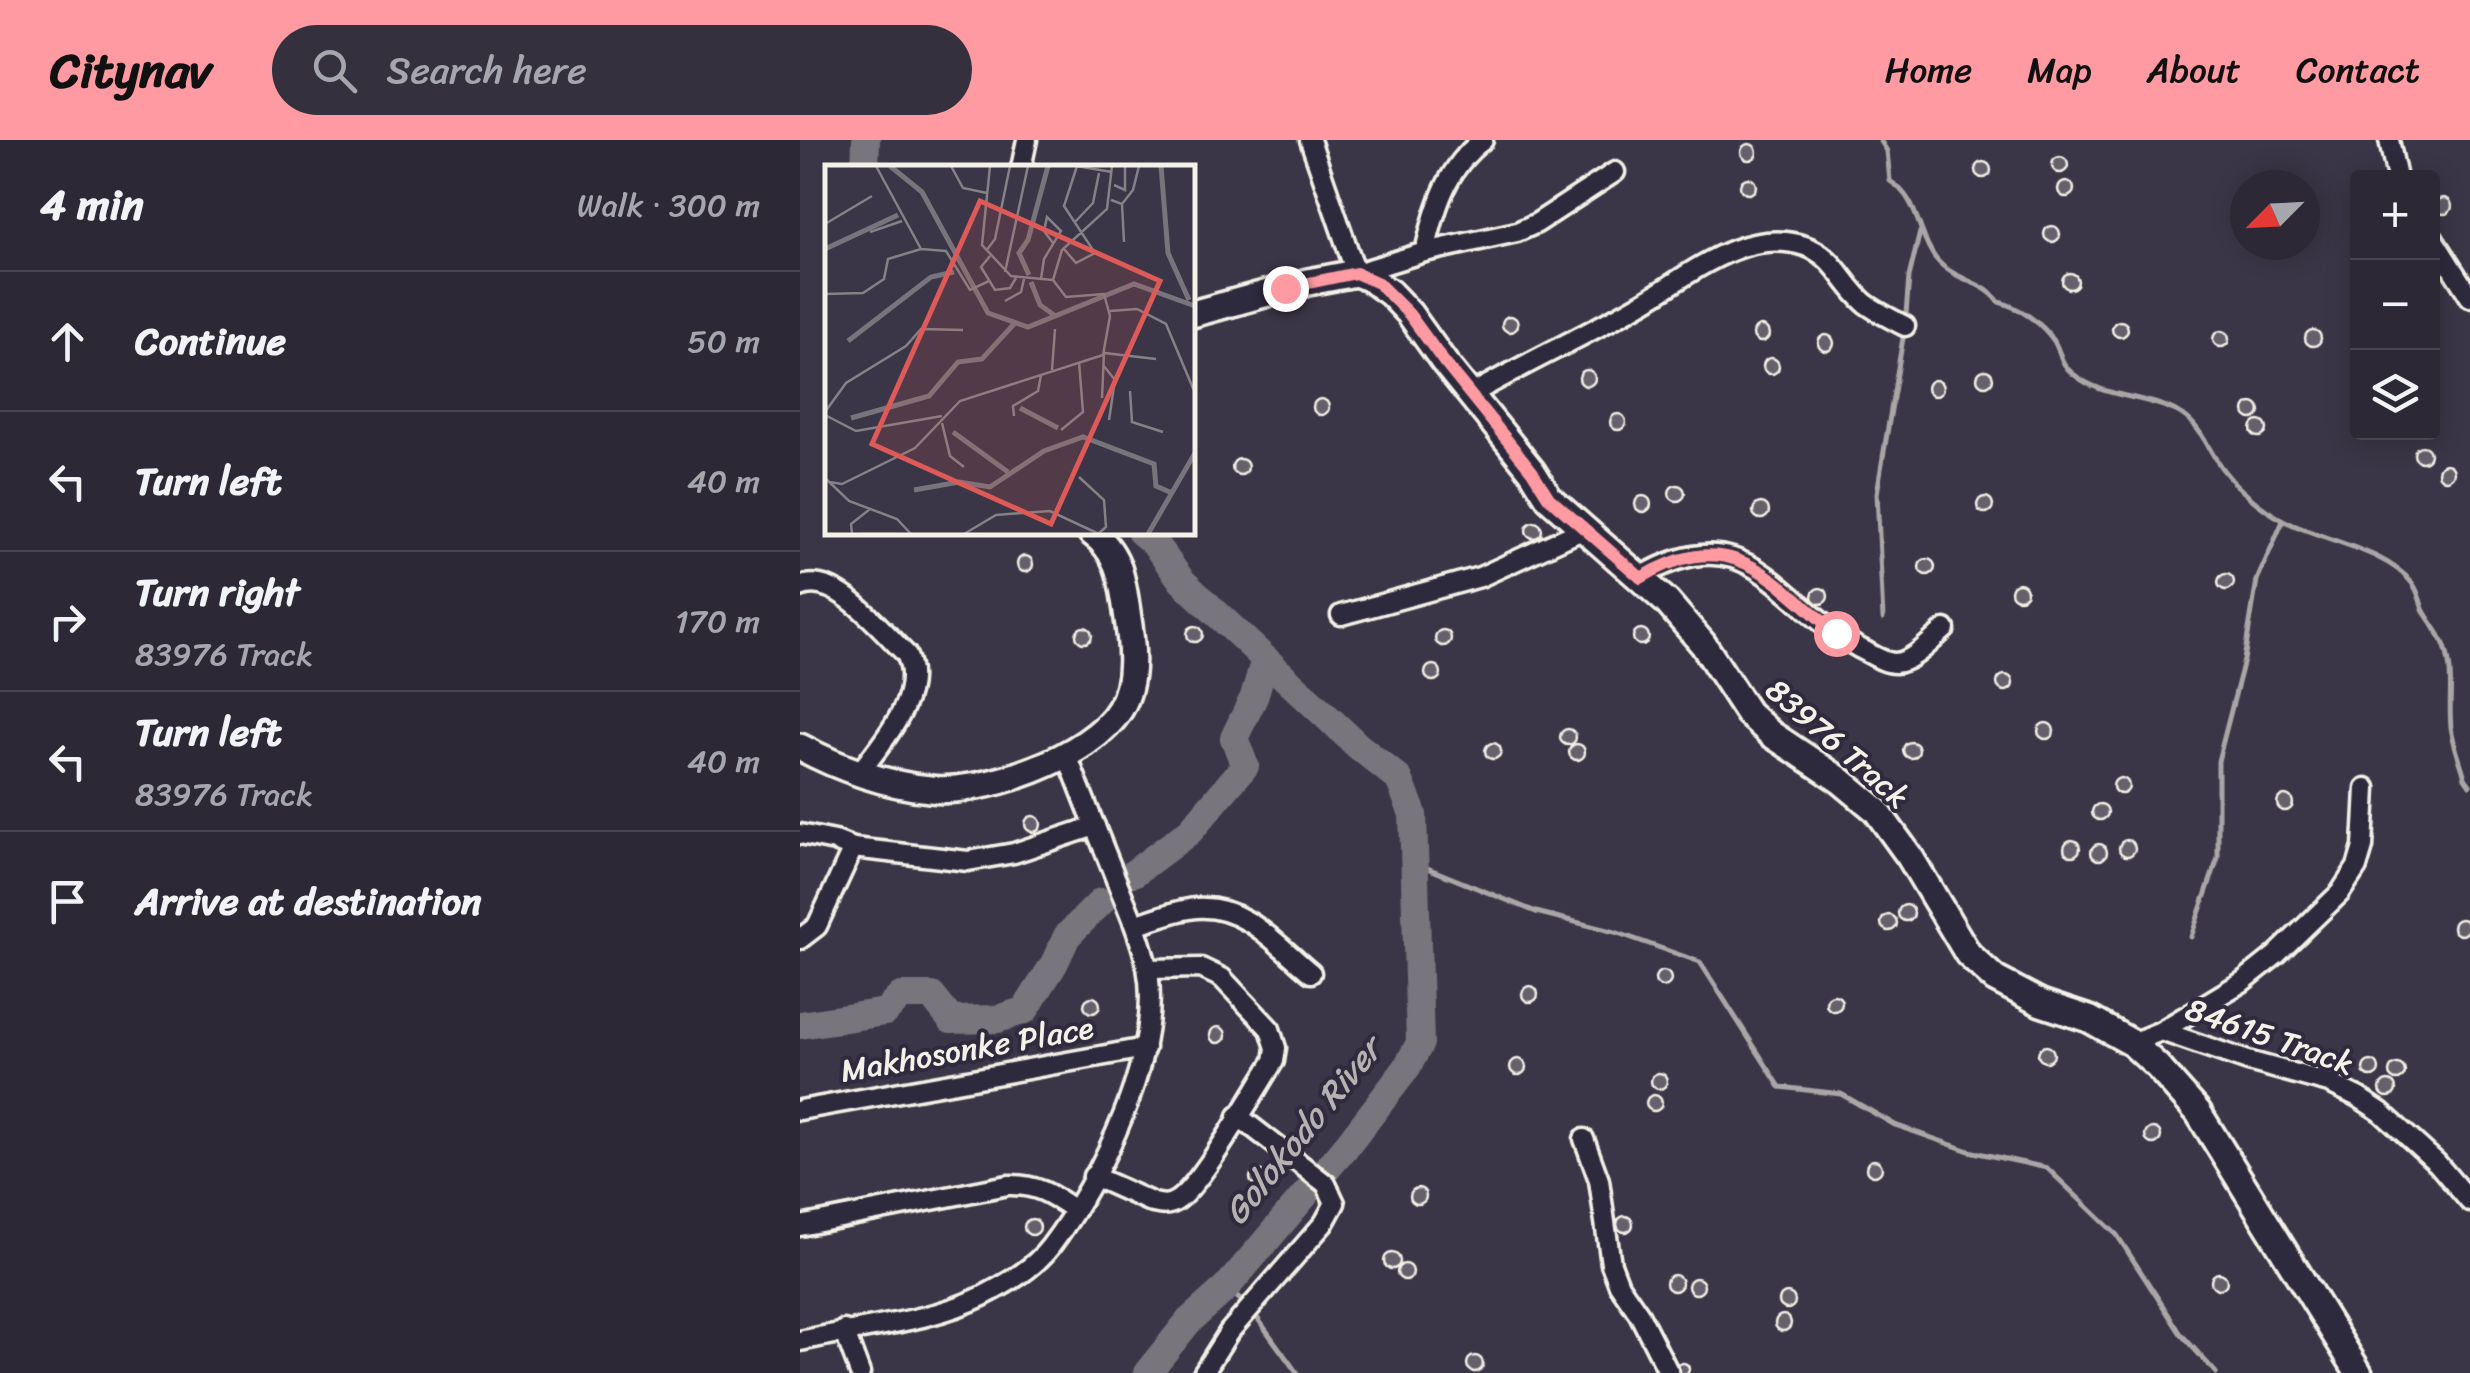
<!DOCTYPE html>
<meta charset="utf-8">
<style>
body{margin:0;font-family:Sriracha,sans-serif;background:#34303d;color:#f1f3f6}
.controls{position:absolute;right:30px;top:30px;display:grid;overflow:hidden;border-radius:10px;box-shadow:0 5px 25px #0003}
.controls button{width:90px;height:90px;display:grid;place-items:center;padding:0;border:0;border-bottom:2px solid #484450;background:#2c2835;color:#f1f3f6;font:50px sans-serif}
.compass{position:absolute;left:1430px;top:30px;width:90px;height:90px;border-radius:50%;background:#2c2835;box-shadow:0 5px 25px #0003;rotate:246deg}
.stop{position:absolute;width:30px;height:30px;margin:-22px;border:8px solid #ff9aa2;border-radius:50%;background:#fff}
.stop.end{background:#ff9aa2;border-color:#fff;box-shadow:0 2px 10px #0008}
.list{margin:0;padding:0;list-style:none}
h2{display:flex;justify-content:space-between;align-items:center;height:130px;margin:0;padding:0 40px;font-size:42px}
h2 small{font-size:32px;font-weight:400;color:#a6a6ad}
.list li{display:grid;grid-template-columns:65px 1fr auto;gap:30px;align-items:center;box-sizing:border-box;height:140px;padding:0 40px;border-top:2px solid #484450}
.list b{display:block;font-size:38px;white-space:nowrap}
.list p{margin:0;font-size:32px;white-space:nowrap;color:#a6a6ad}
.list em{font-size:32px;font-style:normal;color:#a6a6ad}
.icon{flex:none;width:55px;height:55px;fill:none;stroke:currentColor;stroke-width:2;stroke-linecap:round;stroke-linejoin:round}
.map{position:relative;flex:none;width:1670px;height:1233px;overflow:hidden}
header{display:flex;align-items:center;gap:60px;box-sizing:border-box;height:140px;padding:0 50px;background:#ff9aa2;color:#111}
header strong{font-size:48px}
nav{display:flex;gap:55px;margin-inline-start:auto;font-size:35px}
.search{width:700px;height:90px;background:#34303d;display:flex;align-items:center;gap:25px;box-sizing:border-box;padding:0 35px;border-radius:55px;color:#a6a6ad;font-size:38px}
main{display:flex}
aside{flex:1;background:#2c2835}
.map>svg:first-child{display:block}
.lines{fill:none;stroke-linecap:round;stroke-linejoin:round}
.stream{stroke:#aaa6a7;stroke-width:5}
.river{stroke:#78747b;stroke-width:28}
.building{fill:#65616c;stroke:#f4f1e8;stroke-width:2.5}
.street-casing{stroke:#f4f1e8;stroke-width:25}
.secondary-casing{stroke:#f4f1e8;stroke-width:32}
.street{stroke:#2f2a3d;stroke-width:18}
.secondary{stroke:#2f2a3d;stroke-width:25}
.route{stroke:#ff9aa2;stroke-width:12}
.labels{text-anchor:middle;stroke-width:8;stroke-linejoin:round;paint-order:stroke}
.street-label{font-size:32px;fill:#f4f1e8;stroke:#2f2a3d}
.water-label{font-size:35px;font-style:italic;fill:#b6b2b2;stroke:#2f2a3d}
.inset-river{fill:none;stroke:#78747b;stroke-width:5}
.inset-road{fill:none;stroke:#858187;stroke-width:2.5}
.view{fill:#de5a58;fill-opacity:0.15;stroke:#de5a58;stroke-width:5}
.inset-edge{fill:none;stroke:#f4f1e8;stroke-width:5}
</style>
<header>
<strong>Citynav</strong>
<div class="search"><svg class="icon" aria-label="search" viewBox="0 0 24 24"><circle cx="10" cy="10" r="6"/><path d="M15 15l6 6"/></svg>Search here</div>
<nav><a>Home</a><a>Map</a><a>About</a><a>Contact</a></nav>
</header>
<main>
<aside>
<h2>4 min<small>Walk · 300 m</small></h2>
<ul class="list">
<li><svg class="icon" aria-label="ahead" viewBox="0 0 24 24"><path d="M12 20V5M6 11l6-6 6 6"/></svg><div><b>Continue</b></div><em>50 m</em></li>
<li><svg class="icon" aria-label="left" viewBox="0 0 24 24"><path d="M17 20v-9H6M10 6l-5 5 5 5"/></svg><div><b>Turn left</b></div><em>40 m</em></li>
<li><svg class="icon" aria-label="right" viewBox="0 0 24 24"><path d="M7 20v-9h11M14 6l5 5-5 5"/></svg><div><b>Turn right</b><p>83976 Track</p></div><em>170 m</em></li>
<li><svg class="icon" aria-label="left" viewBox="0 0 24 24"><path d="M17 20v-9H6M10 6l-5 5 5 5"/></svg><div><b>Turn left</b><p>83976 Track</p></div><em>40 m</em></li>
<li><svg class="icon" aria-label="arrive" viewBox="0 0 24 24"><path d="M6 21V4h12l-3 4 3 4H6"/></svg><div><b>Arrive at destination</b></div></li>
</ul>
</aside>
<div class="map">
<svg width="1670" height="1233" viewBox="0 0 1670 1233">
<rect width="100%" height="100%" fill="#3b3647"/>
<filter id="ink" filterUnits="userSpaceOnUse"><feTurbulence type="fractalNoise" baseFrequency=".01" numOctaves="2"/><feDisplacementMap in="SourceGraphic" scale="20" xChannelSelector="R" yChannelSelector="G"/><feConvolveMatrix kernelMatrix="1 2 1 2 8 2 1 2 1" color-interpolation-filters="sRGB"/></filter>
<g filter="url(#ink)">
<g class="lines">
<!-- stream -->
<g class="stream">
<path d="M 1080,0 L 1087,11 L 1090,41 C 1120,60 1116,93 1136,119 C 1154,141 1183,140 1199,162 C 1219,167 1242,183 1254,201 C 1261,213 1260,223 1272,233 C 1303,259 1343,254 1378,272 C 1402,285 1408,311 1424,331 C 1439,350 1462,369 1483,380 C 1520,400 1585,409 1612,443 C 1619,451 1620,462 1624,471 C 1630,482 1639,492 1644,504 C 1655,532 1648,558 1651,587 C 1653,604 1661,622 1665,638 L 1670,645"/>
<polyline points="1083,479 1077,353 1105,186 1109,137 1120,92"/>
<polyline points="615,723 736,772 815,792 900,822 980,947 1041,954 1095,985 1169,1011 1247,1028 1317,1095 1381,1194 1416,1233"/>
<polyline points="1391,797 1418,718 1418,621 1444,520 1457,440 1483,381"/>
<polyline points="426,1148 443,1162"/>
<polyline points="458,1179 497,1233"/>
</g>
<!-- river -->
<g class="river">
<polyline points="65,28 66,0"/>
<polyline points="341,392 354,403 382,441 558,606 599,639 613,674 620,903 606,929 549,1003 426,1148 389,1181 347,1233"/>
<polyline points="334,733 390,691 445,626 434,598 454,557 465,519"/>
<polyline points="0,885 85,872 101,856 132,856 151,880 198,879 225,870 254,824 267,796 301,762"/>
</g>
</g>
<!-- building -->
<g class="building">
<circle cx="949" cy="12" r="8"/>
<circle cx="1260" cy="25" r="8"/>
<circle cx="1183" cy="30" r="8"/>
<circle cx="948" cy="46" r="8"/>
<circle cx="1266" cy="49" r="8"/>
<circle cx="1644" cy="66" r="8"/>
<circle cx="1252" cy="94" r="8"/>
<circle cx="1270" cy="141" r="8"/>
<circle cx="710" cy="184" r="8"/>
<circle cx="1320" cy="189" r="8"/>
<circle cx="961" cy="194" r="8"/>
<circle cx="1513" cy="198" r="8"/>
<circle cx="1421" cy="199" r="8"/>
<circle cx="1026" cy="203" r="8"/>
<circle cx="971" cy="226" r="8"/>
<circle cx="1185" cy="238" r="8"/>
<circle cx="787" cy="238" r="8"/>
<circle cx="1135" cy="248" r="8"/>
<circle cx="521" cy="267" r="8"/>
<circle cx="1452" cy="271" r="8"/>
<circle cx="818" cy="282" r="8"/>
<circle cx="1459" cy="289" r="8"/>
<circle cx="1622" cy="314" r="8"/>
<circle cx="440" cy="327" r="8"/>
<circle cx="1646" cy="332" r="8"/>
<circle cx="877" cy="353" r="8"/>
<circle cx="843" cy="364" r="8"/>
<circle cx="1185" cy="365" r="8"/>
<circle cx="961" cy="371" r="8"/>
<circle cx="734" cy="390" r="8"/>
<circle cx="225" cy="424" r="8"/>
<circle cx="1127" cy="427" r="8"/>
<circle cx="1426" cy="442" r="8"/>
<circle cx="1219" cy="451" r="8"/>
<circle cx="1020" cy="456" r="8"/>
<circle cx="395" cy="494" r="8"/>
<circle cx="284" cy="495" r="8"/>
<circle cx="841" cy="497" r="8"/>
<circle cx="643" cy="498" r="8"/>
<circle cx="633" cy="533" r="8"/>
<circle cx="1205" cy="543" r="8"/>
<circle cx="1246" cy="591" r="8"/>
<circle cx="768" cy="597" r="8"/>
<circle cx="1111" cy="610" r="8"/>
<circle cx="693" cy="611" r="8"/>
<circle cx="777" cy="612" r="8"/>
<circle cx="1321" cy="646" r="8"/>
<circle cx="1485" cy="663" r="8"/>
<circle cx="1300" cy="672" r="8"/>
<circle cx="233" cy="684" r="8"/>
<circle cx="1327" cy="708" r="8"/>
<circle cx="1272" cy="708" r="8"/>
<circle cx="1299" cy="712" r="8"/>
<circle cx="1106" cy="773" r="8"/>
<circle cx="1089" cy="783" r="8"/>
<circle cx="1661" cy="787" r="8"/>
<circle cx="863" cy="839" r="8"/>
<circle cx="730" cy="854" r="8"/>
<circle cx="1034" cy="863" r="8"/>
<circle cx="292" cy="865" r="8"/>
<circle cx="418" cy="895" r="8"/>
<circle cx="1246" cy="914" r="8"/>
<circle cx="718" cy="927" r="8"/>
<circle cx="1571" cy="929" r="8"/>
<circle cx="1597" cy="932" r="8"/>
<circle cx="859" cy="941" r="8"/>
<circle cx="1588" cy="949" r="8"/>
<circle cx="854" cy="963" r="8"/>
<circle cx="1353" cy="996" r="8"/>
<circle cx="1074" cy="1028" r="8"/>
<circle cx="458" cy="1038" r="8"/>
<circle cx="618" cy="1056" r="8"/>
<circle cx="825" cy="1084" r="8"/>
<circle cx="232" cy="1087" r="8"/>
<circle cx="592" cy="1121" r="8"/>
<circle cx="605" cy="1132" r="8"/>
<circle cx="1419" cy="1141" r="8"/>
<circle cx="874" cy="1143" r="8"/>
<circle cx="896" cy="1146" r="8"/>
<circle cx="987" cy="1161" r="8"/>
<circle cx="983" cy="1183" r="8"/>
<circle cx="675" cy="1224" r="8"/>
<circle cx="883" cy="1229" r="6"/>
</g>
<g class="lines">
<!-- street casing -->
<g class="street-casing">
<g id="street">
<polyline points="510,0 556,133 625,112 717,92 737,83 815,32"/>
<polyline points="1589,0 1597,38"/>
<polyline points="221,28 227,0"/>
<polyline points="1632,97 1670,157"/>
<path d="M 625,112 C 635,68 646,28 683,0"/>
<path d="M 670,255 C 725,223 783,197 838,165 C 888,137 942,86 1005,106 C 1035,116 1043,144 1065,163 C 1077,172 1091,179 1105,186"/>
<path d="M 841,437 C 949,372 979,464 1059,508 C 1070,513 1083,523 1095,523 C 1113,522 1132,500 1145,489"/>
<path d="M 0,447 C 36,431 82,491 106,514 C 126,555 83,601 60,632"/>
<polyline points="541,475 680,437 782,390"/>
<polyline points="0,694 35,701 53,708 168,721 214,713 295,686"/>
<path d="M 335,785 C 354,779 376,770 396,768 C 444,764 477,805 511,833"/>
<polyline points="0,799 17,786 53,708"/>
<polyline points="1361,891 1442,842 1476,815 1540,753 1557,727 1563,707 1566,648"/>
<polyline points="1332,903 1361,891 1448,921 1529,943 1558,957 1581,972 1637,1023 1670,1062"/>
<polyline points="0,970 345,908"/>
<polyline points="784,999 799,1040 811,1124 819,1145 839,1174 869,1233"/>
<path d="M 293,1036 L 353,1063 C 362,1065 368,1066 376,1061 C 400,1047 455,950 474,921 L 476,908 L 470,889 L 422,838 L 401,828 L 348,829"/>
<path d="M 0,1086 L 208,1045 C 236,1044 251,1054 273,1069"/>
<polyline points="44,1190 60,1233"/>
<path d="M 0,1201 C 60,1187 128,1183 183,1156 C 208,1143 233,1129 250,1107 C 300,1041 364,912 347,827 C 341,798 328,769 317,742 C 300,699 283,657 267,615"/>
<polyline points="403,1233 429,1192 524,1083 535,1063 526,1044 438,976"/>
</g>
</g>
<!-- secondary casing -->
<g class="secondary-casing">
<g id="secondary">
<polyline points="392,174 508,142 556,133 569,138 590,153 609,173 644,222 732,331 749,358 867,462 903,504 948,573 971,594 1040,640 1076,670 1110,717 1168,814 1195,839 1241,863 1289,879 1332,903 1357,926 1398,972 1559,1233"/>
<path d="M 0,607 C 39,628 86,645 130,649 C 183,655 292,617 320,569 C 337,541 332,503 327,472 C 322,439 320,413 291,392"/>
</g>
</g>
<!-- street -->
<use href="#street" class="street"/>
<!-- secondary -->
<use href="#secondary" class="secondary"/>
</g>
</g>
<g class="lines" filter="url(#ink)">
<!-- route -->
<path class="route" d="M 485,148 L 556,133 L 578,143 L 609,174 L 644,222 L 732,331 L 749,358 L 841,438 C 931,383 970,438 1036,493"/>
</g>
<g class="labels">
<!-- street labels -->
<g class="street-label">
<text transform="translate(1038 603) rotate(41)" y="11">83976 Track</text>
<text transform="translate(1470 896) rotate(19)" y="11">84615 Track</text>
<text transform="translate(167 909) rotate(-10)" y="11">Makhosonke Place</text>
</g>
<!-- water labels -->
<g class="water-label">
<text transform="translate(502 991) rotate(-51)" y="12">Golokodo River</text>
</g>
</g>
<!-- overview -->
<g transform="translate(25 25)">
<rect width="370" height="370" fill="#3b3647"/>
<path class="inset-river" d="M 65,1 L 97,27 L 163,148 L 203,162 L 309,119 L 370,141M 336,1 L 343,88 L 364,135M 0,84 L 73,50M 204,110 L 194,88 L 203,75 L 223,1M 206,117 L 215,140 L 229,150M 23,176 L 106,112 L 129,107M 195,243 L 233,263M 26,253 L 104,231 L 133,197 L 157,194 L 189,159M 128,267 L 183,307M 89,325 L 134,317 L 165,322 L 219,286 L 258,272 L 329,299 L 331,321 L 347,328M 323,369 L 370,288"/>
<path class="inset-road" d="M 51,1 L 96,84M 126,1 L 138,23 L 162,28M 165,1 L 157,80 L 186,111 L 228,115M 251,1 L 287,7M 289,20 L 300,25 L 300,1M 286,35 L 297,39 L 308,25 L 314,1M 297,39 L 299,77M 249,58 L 268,38 L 274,8M 0,59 L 47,31M 45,67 L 77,56M 239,84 L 251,98 L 270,88 L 239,41 L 252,1M 161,86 L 170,74 L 185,1M 165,91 L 156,102 L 170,125 L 185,123 L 191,113M 180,107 L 203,1M 216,114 L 219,94 L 236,66 L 222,52 L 219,66 L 228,78M 0,129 L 38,128 L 59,114 L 63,94 L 96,84 L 121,86 L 145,125 L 164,116M 180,136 L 196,127 L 199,114M 285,146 L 312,144 L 341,159 L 370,228M 278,200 L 290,215 L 284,255M 227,205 L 230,164M 305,226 L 307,257 L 338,267M 277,233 L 279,188 L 331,194M 0,247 L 21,218 L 81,181 L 96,164 L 138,165M 0,250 L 31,266 L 117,251M 189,251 L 188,241 L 213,226 L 216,210M 117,258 L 125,291 L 139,302M 236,265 L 258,247 L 254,197M 254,312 L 279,335 L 281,362 L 273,369M 0,313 L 24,336 L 72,354 L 86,369M 4,317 L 17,319 L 90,283 L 135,236 L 278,190 L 285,151 L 279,129 L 241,132 L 228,115 L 237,85 L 282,44 L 287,1M 27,369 L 26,359 L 45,344M 36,369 L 70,369M 139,369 L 171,350 L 225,346 L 274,369"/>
<path class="view" d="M 155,36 L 335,116 L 226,359 L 47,279 Z"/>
<rect width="370" height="370" class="inset-edge"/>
</g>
</svg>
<div class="controls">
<button>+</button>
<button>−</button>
<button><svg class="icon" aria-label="layers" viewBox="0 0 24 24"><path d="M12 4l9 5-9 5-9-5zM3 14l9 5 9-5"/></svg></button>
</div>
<svg class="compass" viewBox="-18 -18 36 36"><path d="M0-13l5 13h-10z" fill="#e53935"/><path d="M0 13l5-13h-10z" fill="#a6a6ad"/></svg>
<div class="stop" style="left:1036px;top:493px"></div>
<div class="stop end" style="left:485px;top:148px"></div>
</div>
</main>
